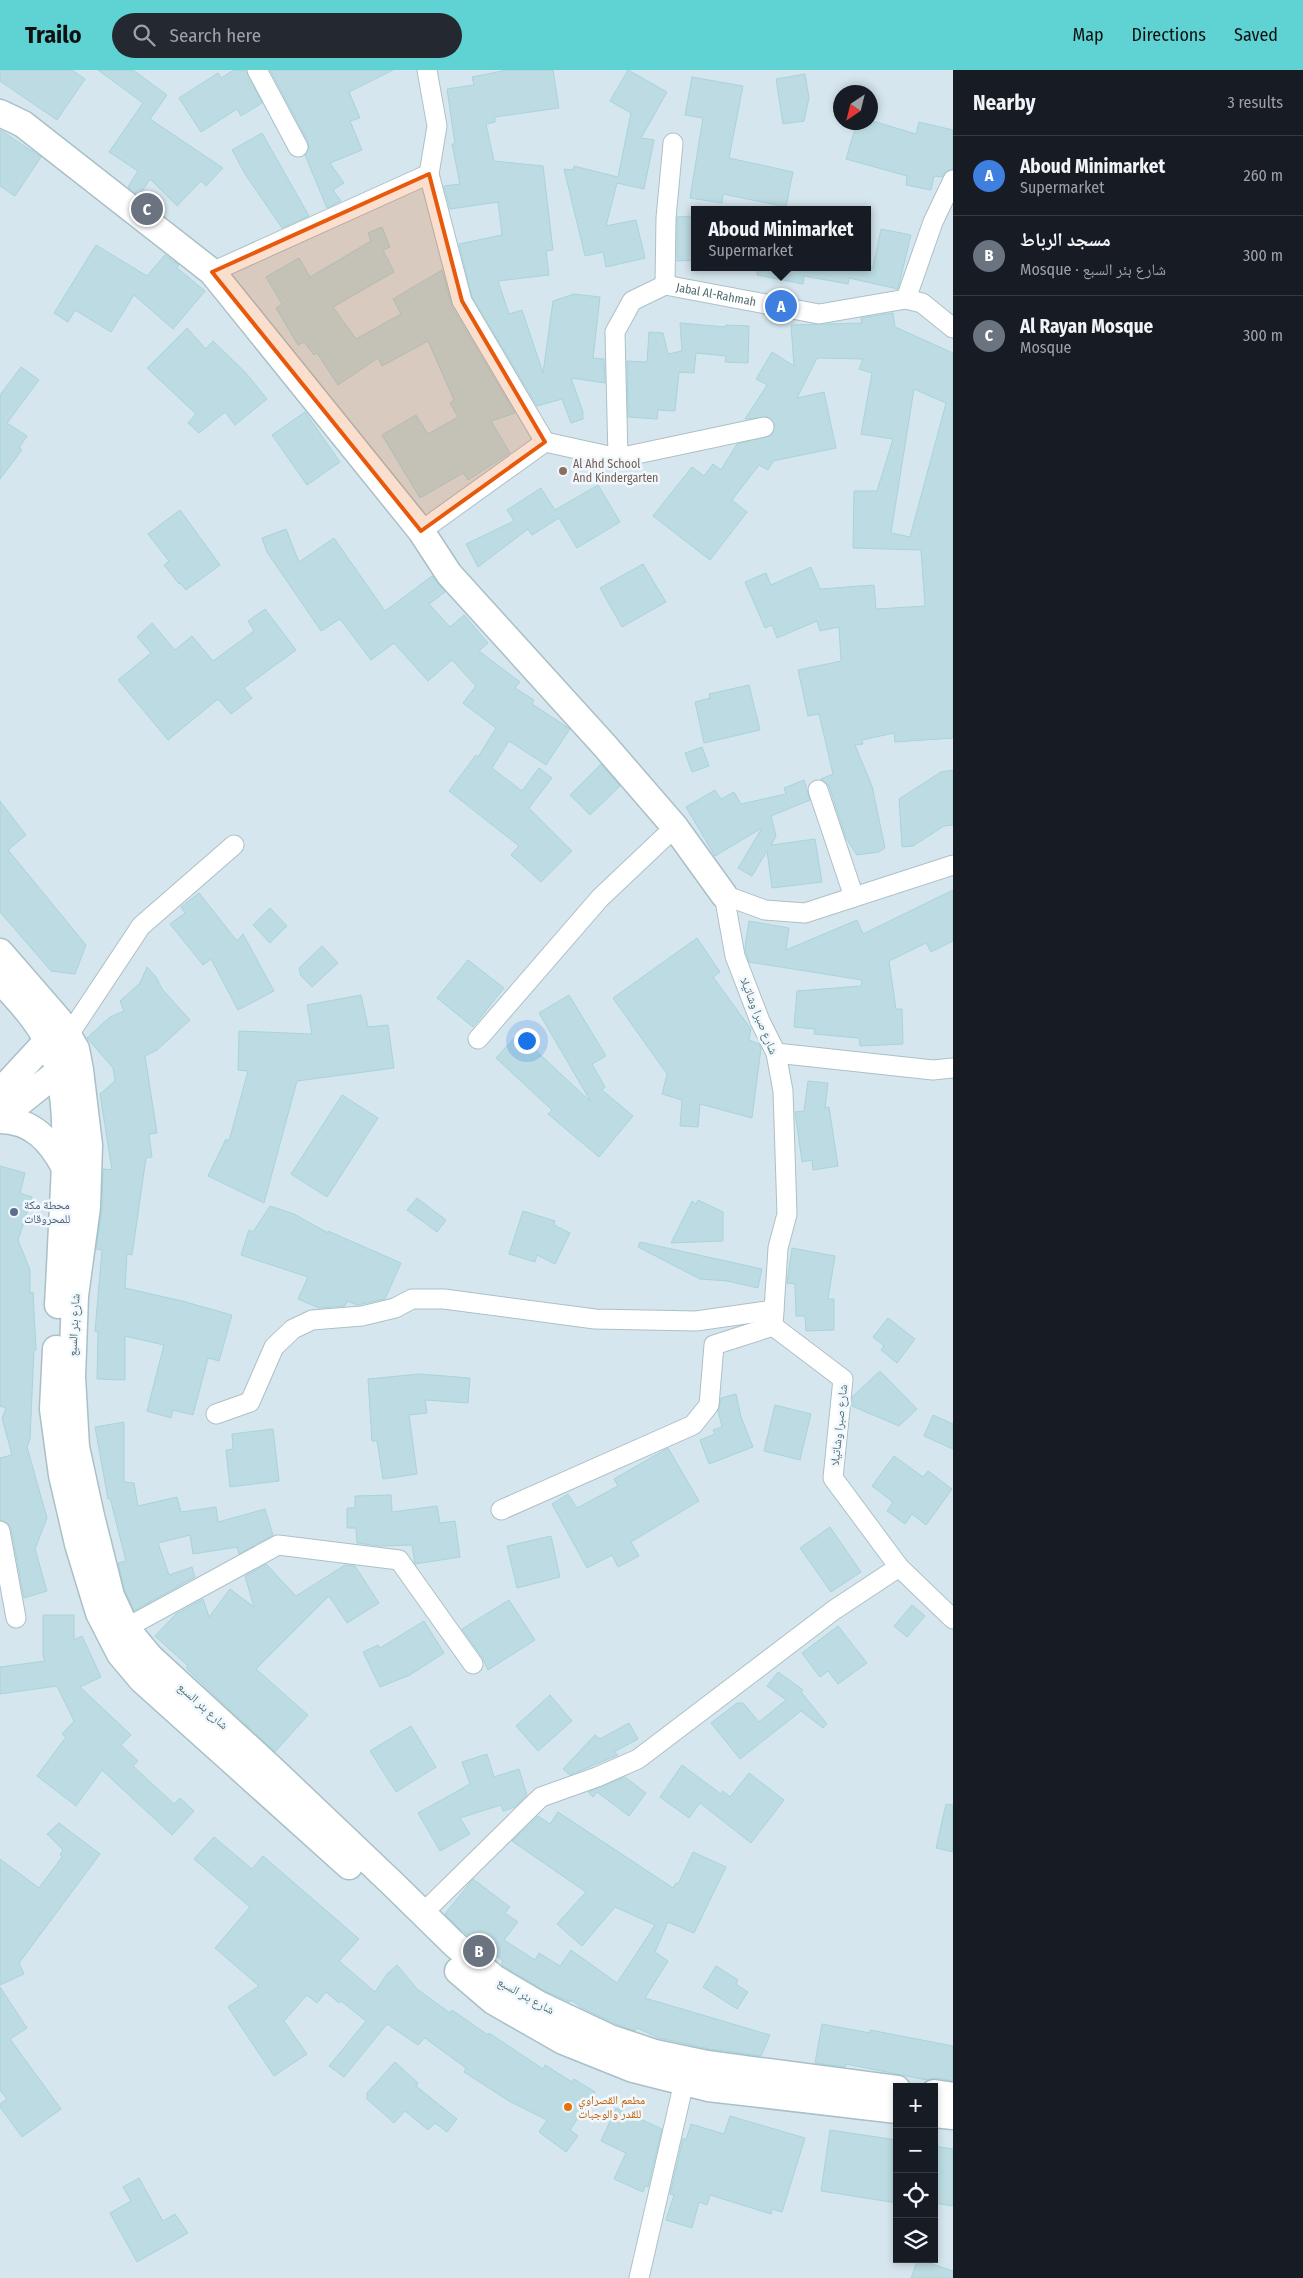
<!DOCTYPE html>
<meta charset="utf-8">
<style>
body{margin:0;font-family:"Fira Sans Condensed","Noto Naskh Arabic",sans-serif;background:#242831;color:#f1f3f6}
.controls{position:absolute;right:15px;bottom:15px;display:grid;overflow:hidden;border-radius:0px;box-shadow:0 2px 8px #0003}
.controls button{width:45px;height:45px;display:grid;place-items:center;padding:0;border:0;border-bottom:1px solid #363941;background:#171b24;color:#f1f3f6;font:25px sans-serif}
.compass{position:absolute;left:833px;top:15px;width:45px;height:45px;border-radius:50%;background:#171b24;box-shadow:0 2px 8px #0003;rotate:215deg}
.you{position:absolute;left:526px;top:970px;width:18px;height:18px;margin:-12px;border:4px solid #fff;border-radius:50%;background:#1a73e8;box-shadow:0 0 0 8px #1a73e833}
.badge{display:grid;place-items:center;width:32px;height:32px;border-radius:50%;background:#5fd3d3;color:#fff;font-size:16px;font-weight:700}
.pin{position:absolute;translate:-50% -50%;border:2px solid #fff;box-shadow:0 1px 5px #0006}
.popup{position:absolute;left:691px;top:136px;width:180px;height:65px;box-sizing:border-box;display:grid;place-content:center;border-radius:0px;background:#171b24;filter:drop-shadow(0 1px 4px #0005);font-size:16px;white-space:nowrap;color:#9ea1a6}
.popup b{font-size:19px;color:#f1f3f6}
.popup::after{content:'';position:absolute;left:50%;top:100%;margin-left:-10px;border:10px solid transparent;border-top-color:#171b24}
.list{margin:0;padding:0;list-style:none}
h2{display:flex;justify-content:space-between;align-items:center;height:65px;margin:0;padding:0 20px;font-size:21px}
h2 small{font-size:16px;font-weight:400;color:#9ea1a6}
.list li{display:grid;grid-template-columns:32px 1fr auto;gap:15px;align-items:center;box-sizing:border-box;height:80px;padding:0 20px;border-top:1px solid #363941}
.list b{display:block;font-size:19px;white-space:nowrap}
.list p{margin:0;font-size:16px;white-space:nowrap;color:#9ea1a6}
.list em{font-size:16px;font-style:normal;color:#9ea1a6}
.icon{flex:none;width:28px;height:28px;fill:none;stroke:currentColor;stroke-width:2;stroke-linecap:round;stroke-linejoin:round}
.map{position:relative;flex:none;width:953px;height:2208px;overflow:hidden}
header{display:flex;align-items:center;gap:30px;box-sizing:border-box;height:70px;padding:0 25px;background:#5fd3d3;color:#111}
header strong{font-size:24px}
nav{display:flex;gap:28px;margin-inline-start:auto;font-size:18px}
.search{width:350px;height:45px;background:#242831;display:flex;align-items:center;gap:12px;box-sizing:border-box;padding:0 18px;border-radius:28px;color:#9ea1a6;font-size:19px}
main{display:flex}
aside{flex:1;background:#171b24}
.map>svg:first-child{display:block}
.residential{fill:#d6e6ee;fill-rule:evenodd}
.building{fill:#bcdbe2;stroke:#a8d4dc;fill-rule:evenodd}
.lines{fill:none;stroke-linecap:round;stroke-linejoin:round}
.street-casing{stroke:#acc0c6;stroke-width:21}
.secondary-casing{stroke:#a8c0c6;stroke-width:29}
.street{stroke:#fff;stroke-width:19}
.secondary{stroke:#fff;stroke-width:26}
.marked{fill:#e8590c;fill-opacity:0.2;stroke:#e8590c;stroke-width:4;stroke-linejoin:round}
.education-dot{fill:#8d6e63;stroke:#f0f8fd;stroke-width:2}
.service-dot{fill:#5c6f8a;stroke:#f0f8fd;stroke-width:2}
.food-dot{fill:#e8710a;stroke:#f0f8fd;stroke-width:2}
.labels{text-anchor:middle;stroke-width:5;stroke-linejoin:round;paint-order:stroke}
.street-label{font-size:12px;fill:#506d71;stroke:#f0f8fd}
.education-label{font-size:12px;fill:#785e54;stroke:#f0f8fd;text-anchor:start}
.service-label{font-size:12px;fill:#4e5e75;stroke:#f0f8fd;text-anchor:start}
.food-label{font-size:12px;fill:#c56008;stroke:#f0f8fd;text-anchor:start}
</style>
<header>
<strong>Trailo</strong>
<div class="search"><svg class="icon" aria-label="search" viewBox="0 0 24 24"><circle cx="10" cy="10" r="6"/><path d="M15 15l6 6"/></svg>Search here</div>
<nav><a>Map</a><a>Directions</a><a>Saved</a></nav>
</header>
<main>
<div class="map">
<svg width="953" height="2208" viewBox="0 0 953 2208">
<rect width="100%" height="100%" fill="#eaf4fa"/>
<!-- residential -->
<path class="residential" d="M 0,0 L 953,0 L 953,2208 L 0,2208 ZM 841,22 L 871,22 L 871,52 L 841,52 ZM 695,140 L 867,140 L 867,197 L 695,197 ZM 897,2017 L 934,2017 L 934,2189 L 897,2189 Z"/>
<!-- building -->
<g class="building">
<polygon points="0,0 72,0 85,9 57,50 0,11"/>
<polygon points="98,0 133,0 167,25 150,49 223,98 206,116 201,111 177,136 150,109 139,126 128,117 138,101 109,82 143,33"/>
<polygon points="234,0 246,0 262,33 241,46 237,39 201,62 179,28 218,3 221,8"/>
<polygon points="270,0 393,0 349,22 360,48 350,51 362,80 330,93 344,113 333,120 341,131 327,138 305,85 309,78 308,72"/>
<polygon points="507,0 553,0 559,38 495,47 495,52 486,54 494,91 543,96 553,180 546,181 549,205 498,211 509,244 522,240 543,303 553,231 574,224 600,227 593,288 604,289 605,313 571,308 583,342 583,349 571,353 562,329 537,336 472,227 459,174 502,165 498,132 450,139 444,116 460,114 452,74 455,74 447,19 474,15 472,7"/>
<polygon points="628,0 667,22 641,68 654,70 644,119 617,113 606,156 636,150 645,188 606,197 603,182 585,186 564,99 573,100 574,96 618,107 631,43 610,31"/>
<polygon points="805,4 809,28 804,51 783,54 776,9"/>
<polygon points="692,7 743,16 729,88 793,102 786,137 723,124 722,133 690,128 703,48 685,45"/>
<polygon points="857,52 876,52 916,64 919,52 953,60 953,99 946,101 942,107 934,106 931,120 906,115 907,106 846,89"/>
<polygon points="0,60 41,87 15,126 0,116"/>
<polygon points="262,63 309,146 282,158 245,104 232,80"/>
<polygon points="695,146 695,190 677,191 677,147"/>
<polygon points="382,157 390,177 383,180 394,202 333,237 356,269 401,244 393,229 442,200 452,237 515,343 491,351 510,383 468,410 463,403 420,428 382,365 416,345 428,364 458,347 450,333 454,330 428,271 382,296 378,288 338,315 317,283 314,285 304,272 298,275 276,238 282,234 266,207 299,188 310,207 371,171 368,163"/>
<polygon points="881,159 911,165 898,219 849,208 848,214 804,206 803,214 757,205 758,197 873,197"/>
<polygon points="96,175 147,206 165,185 179,195 177,198 205,221 173,259 134,225 111,262 75,240 68,252 54,243"/>
<path d="M 893,243 L 895,257 L 953,283 L 953,668 L 895,672 L 894,663 L 862,670 L 863,674 L 855,675 L 872,716 L 885,778 L 879,782 L 857,785 L 846,768 L 829,716 L 821,709 L 833,704 L 819,644 L 808,646 L 798,600 L 841,591 L 839,557 L 820,561 L 817,551 L 777,568 L 772,555 L 765,558 L 745,512 L 766,503 L 771,515 L 811,497 L 820,519 L 874,515 L 876,539 L 925,536 L 921,480 L 853,478 L 854,421 L 877,421 L 893,369 L 861,364 L 872,303 L 859,299 L 863,289 L 817,288 L 797,328 L 824,322 L 836,378 L 773,391 L 768,400 L 759,395 L 732,430 L 747,442 L 710,490 L 653,446 L 692,397 L 704,406 L 713,394 L 721,400 L 737,374 L 772,365 L 775,354 L 768,347 L 745,349 L 767,315 L 756,309 L 772,282 L 794,296 L 791,255 L 862,253 L 861,248 ZM 914,319 L 946,333 L 910,467 L 891,463 Z"/>
<polygon points="680,253 726,257 726,255 749,256 748,293 725,292 726,286 696,283 694,303 679,302 675,341 658,340 657,349 628,347 627,291 647,292 649,262 663,263 668,284 682,281"/>
<polygon points="187,258 206,279 213,271 246,303 267,329 235,355 225,342 199,363 188,353 196,344 147,298"/>
<polygon points="21,297 39,310 7,353 27,366 19,378 22,380 0,409 0,325"/>
<polygon points="305,342 340,392 307,415 272,365"/>
<polygon points="598,415 620,452 577,478 559,448 532,465 528,459 478,497 466,474 514,451 507,440 541,418 555,440"/>
<polygon points="180,440 220,495 186,520 180,513 179,514 164,495 169,491 148,464"/>
<polygon points="286,459 299,492 334,468 385,541 432,506 445,522 429,534 450,557 464,545 488,573 479,581 520,612 515,618 534,630 532,634 570,659 546,695 509,671 492,698 522,721 539,698 552,708 529,738 572,781 541,812 511,785 519,776 449,721 476,685 478,687 496,658 463,633 476,616 452,590 428,611 394,573 371,590 340,549 321,561 267,482 262,468"/>
<polygon points="643,494 666,532 622,557 600,518"/>
<polygon points="265,539 296,580 244,618 252,628 231,644 218,629 168,670 118,610 151,583 137,567 152,553 175,580 192,566 213,591 254,561 248,551"/>
<polygon points="749,615 760,660 704,673 695,632 710,628 709,624"/>
<polygon points="702,677 709,696 692,702 685,683"/>
<polygon points="601,694 620,716 590,745 570,725"/>
<polygon points="953,700 953,755 944,756 913,776 902,777 899,729 941,702"/>
<polygon points="804,710 810,730 771,746 776,766 771,775 815,769 822,812 772,818 767,781 752,806 738,798 762,758 715,786 686,737 715,720 721,729 734,722 741,734 786,724 784,718"/>
<polygon points="0,731 26,765 8,780 86,875 75,904 51,901 0,842"/>
<polygon points="953,820 953,871 931,882 926,873 889,891 896,939 902,939 903,974 860,976 859,968 814,964 815,959 794,957 797,921 861,916 862,910 749,892 746,883 745,877 749,851 789,858 786,880 857,850 863,864"/>
<polygon points="199,823 237,871 243,864 274,921 238,940 211,889 203,895 170,854 185,843 181,837"/>
<polygon points="270,838 287,856 270,873 253,855"/>
<polygon points="697,868 720,902 713,907 751,959 749,970 759,974 761,978 752,1048 700,1034 698,1057 680,1056 682,1030 662,1024 667,1004 613,928"/>
<polygon points="322,876 338,893 312,917 301,906 299,898"/>
<polygon points="468,890 504,918 473,957 437,928"/>
<polygon points="147,897 156,907 162,919 190,950 157,980 145,986 157,1063 149,1064 152,1087 146,1088 132,1185 127,1184 125,1218 182,1231 232,1245 219,1291 208,1288 193,1345 173,1340 171,1348 147,1341 164,1275 125,1266 125,1310 97,1309 98,1262 95,1261 102,1180 96,1179 102,1139 103,1099 112,1100 100,1024 115,1011 113,998 87,968 110,947 124,941 120,931 140,913"/>
<polygon points="361,925 368,957 388,955 394,998 297,1011 264,1133 208,1106 226,1069 229,1071 248,1001 238,1000 239,961 312,964 307,935"/>
<polygon points="569,925 606,986 592,994 605,1017 602,1020 633,1046 599,1087 548,1044 552,1040 496,988 518,964 591,1032 539,943"/>
<polygon points="808,1011 828,1013 825,1038 829,1037 838,1096 813,1100 812,1090 802,1092 795,1042 804,1041"/>
<polygon points="342,1025 378,1048 327,1127 291,1104"/>
<polygon points="0,1096 25,1103 20,1123 32,1127 18,1170 30,1200 30,1223 33,1222 36,1280 34,1280 30,1369 27,1377 47,1448 35,1479 47,1521 24,1528 11,1459 8,1453 0,1450 0,1388 12,1385 2,1348 6,1338 0,1336"/>
<polygon points="417,1128 446,1150 437,1162 407,1140"/>
<polygon points="698,1130 723,1142 723,1171 671,1173 692,1131 696,1134"/>
<polygon points="270,1136 294,1144 328,1163 328,1161 401,1193 385,1229 357,1235 347,1231 345,1236 319,1238 298,1229 308,1207 241,1185 249,1160 253,1162"/>
<polygon points="523,1141 555,1151 554,1155 570,1163 555,1194 537,1185 535,1192 509,1184"/>
<polygon points="640,1172 762,1199 758,1218 727,1211 700,1209 638,1177"/>
<polygon points="792,1178 835,1186 828,1229 834,1229 834,1260 806,1261 805,1246 796,1246 795,1214 787,1213"/>
<polygon points="888,1248 915,1269 897,1293 881,1280 884,1276 873,1267"/>
<polygon points="880,1301 917,1339 899,1356 852,1336 852,1327"/>
<polygon points="419,1304 470,1308 468,1333 425,1330 427,1343 409,1345 417,1404 383,1409 377,1371 372,1371 368,1309"/>
<polygon points="736,1324 741,1347 753,1377 709,1394 700,1370 715,1364 713,1360 722,1357 718,1341 721,1328"/>
<polygon points="775,1335 811,1344 800,1390 764,1381"/>
<polygon points="933,1345 953,1354 953,1379 924,1366"/>
<polygon points="124,1352 124,1412 134,1413 138,1436 177,1427 181,1442 216,1437 218,1452 265,1439 273,1465 239,1484 237,1477 193,1484 190,1465 158,1473 169,1505 192,1497 195,1507 134,1541 124,1518 118,1493 126,1491 110,1428 108,1429 95,1357"/>
<polygon points="273,1359 279,1411 230,1417 226,1380 233,1379 232,1364"/>
<polygon points="668,1378 699,1431 631,1472 639,1486 618,1497 612,1485 587,1498 552,1434 568,1424 577,1438 618,1416 614,1409"/>
<polygon points="894,1386 923,1407 928,1401 952,1419 926,1455 912,1444 905,1454 887,1441 893,1432 872,1416"/>
<polygon points="391,1425 392,1442 437,1436 440,1453 455,1451 460,1487 415,1494 412,1475 380,1476 357,1473 356,1458 347,1458 347,1438 355,1438 355,1426"/>
<polygon points="830,1457 861,1502 831,1522 800,1478"/>
<polygon points="551,1466 560,1507 517,1518 507,1476"/>
<polygon points="266,1494 296,1526 345,1495 355,1496 379,1533 347,1553 329,1526 256,1599 308,1645 275,1682 216,1627 186,1598 188,1596 155,1566 176,1544 203,1529 209,1547 230,1519 254,1537 245,1506"/>
<polygon points="509,1530 535,1570 488,1600 482,1587 462,1559"/>
<polygon points="912,1535 925,1546 907,1567 894,1556"/>
<polygon points="43,1545 74,1545 74,1570 82,1566 101,1607 80,1617 131,1665 121,1675 138,1691 133,1696 174,1734 180,1728 194,1741 172,1765 102,1700 76,1736 37,1706 66,1667 62,1664 74,1651 57,1616 0,1624 0,1597 45,1591 43,1586"/>
<polygon points="424,1551 444,1583 410,1605 380,1617 363,1582 378,1575 380,1578"/>
<polygon points="838,1556 867,1593 838,1614 828,1601 820,1607 802,1583"/>
<polygon points="778,1602 803,1620 801,1622 827,1654 823,1658 801,1641 740,1689 711,1653 737,1633 743,1633 759,1652 786,1630 767,1616"/>
<polygon points="550,1625 572,1651 538,1681 516,1656"/>
<polygon points="629,1653 638,1669 614,1682 618,1685 570,1705 563,1699 595,1665 600,1669"/>
<polygon points="411,1656 436,1697 396,1722 370,1681"/>
<polygon points="487,1684 494,1707 519,1699 527,1725 515,1737 503,1741 501,1735 460,1748 470,1764 440,1781 418,1743 470,1714 462,1692"/>
<polygon points="682,1695 721,1724 723,1721 730,1727 749,1703 784,1730 751,1773 700,1733 689,1748 660,1727"/>
<polygon points="625,1707 646,1723 629,1746 597,1722 593,1727 588,1722"/>
<polygon points="946,1734 953,1735 953,1782 936,1778"/>
<polygon points="558,1742 673,1818 676,1813 678,1814 693,1782 726,1797 694,1863 668,1852 655,1882 668,1891 645,1928 770,1965 761,1986 710,1979 659,1968 637,1958 635,1961 616,1954 582,1938 571,1930 570,1932 545,1921 503,1896 501,1894 503,1891 460,1859 445,1844 473,1809 510,1837 505,1843 518,1852 504,1870 535,1890 539,1883 560,1896 571,1880 617,1913 655,1855 615,1837 582,1876 557,1854 586,1822 512,1771 538,1746 550,1754"/>
<polygon points="59,1753 100,1784 19,1893 24,1904 0,1915 0,1789 39,1818 62,1787 60,1785 63,1780 47,1764"/>
<polygon points="214,1767 252,1799 263,1786 359,1869 339,1891 375,1922 387,1904 397,1895 417,1919 450,1943 452,1940 488,1965 489,1963 543,1999 545,1995 572,2012 574,2009 595,2022 570,2060 578,2066 566,2082 539,2062 547,2050 509,2031 464,2002 466,1998 425,1968 418,1975 387,1954 344,2007 329,1996 366,1951 341,1931 339,1933 326,1922 317,1933 307,1925 284,1951 307,1984 274,2006 228,1937 259,1916 215,1878 250,1837 194,1789"/>
<polygon points="716,1896 738,1910 736,1914 748,1922 737,1939 703,1917"/>
<polygon points="0,1917 27,1958 10,1969 61,2039 22,2067 0,2037 0,2034 7,2029 0,2020"/>
<polygon points="822,1954 870,1963 870,1960 953,1976 953,2011 936,2008 927,2010 846,1994 845,1997 815,1993"/>
<polygon points="395,1992 418,2013 416,2016 457,2049 447,2062 435,2053 428,2060 405,2041 394,2053 367,2029 367,2023"/>
<polygon points="616,2038 662,2059 648,2117 645,2116 643,2122 614,2109 626,2083 601,2071"/>
<polygon points="730,2046 805,2068 782,2142 772,2139 771,2144 710,2125 707,2135 699,2132 692,2158 666,2150 674,2125 670,2124 683,2068 686,2070 691,2054 724,2064"/>
<polygon points="830,2060 897,2070 897,2133 821,2121"/>
<polygon points="934,2076 953,2079 953,2136 934,2133"/>
<polygon points="139,2108 163,2151 175,2144 188,2163 137,2192 110,2143 131,2131 123,2117"/>
<polygon points="918,2189 953,2201 953,2208 911,2208"/>
</g>
<g class="lines">
<!-- street casing -->
<g class="street-casing">
<g id="street">
<polyline points="257,0 298,77"/>
<polyline points="427,0 437,56 429,104 462,231 545,372"/>
<polyline points="212,202 429,104"/>
<polyline points="665,215 666,148 673,73"/>
<polyline points="906,229 933,152 953,110"/>
<path id="s1" d="M 618,388 L 615,262 L 632,231 L 665,215 L 819,244 L 906,229 L 922,233 L 953,258"/>
<polyline points="421,461 545,372 618,388 764,357"/>
<polyline points="818,720 854,827"/>
<polyline points="724,825 765,840 805,843 953,795"/>
<polyline points="68,966 141,856 234,775"/>
<polyline points="478,969 600,828 675,757"/>
<polyline points="776,983 933,1000 953,998"/>
<polyline points="216,1344 250,1332 274,1277 293,1259 312,1250 362,1246 395,1238 412,1229 444,1229 595,1249 696,1251 774,1240"/>
<polyline points="501,1440 693,1355 709,1335 714,1275 773,1256"/>
<polyline points="0,1461 16,1548"/>
<polyline points="899,1497 953,1549"/>
<polyline points="126,1558 278,1475 399,1490 473,1594"/>
<polyline points="422,1844 541,1727 597,1707 638,1689 834,1540 899,1497 833,1408 843,1309 773,1256 778,1178 787,1144 783,1021 776,983 760,951 735,886 724,825"/>
<polyline points="639,2208 684,2012"/>
</g>
</g>
<!-- secondary casing -->
<g class="secondary-casing">
<g id="secondary">
<polyline points="0,43 23,54 212,202 421,461 449,504 605,676 675,757 724,825"/>
<polyline points="0,882 59,950 76,979 80,1000 89,1075 87,1137 75,1226 72,1307 76,1377 91,1446 111,1526 126,1558 150,1587 272,1699 395,1816 453,1873 494,1908 538,1934 610,1968 655,1983 707,1994 897,2019"/>
<path d="M 0,910 C 17,929 35,947 47,970 C 72,1017 65,1088 63,1139 C 61,1171 60,1203 58,1235"/>
<polyline points="0,1022 47,971 68,966 58,1002 14,1037 0,1044"/>
<path d="M 0,1050 C 32,1050 51,1071 65,1098"/>
<polyline points="56,1279 53,1339 62,1405 78,1474 99,1543 120,1584 142,1610 349,1796"/>
<polyline points="458,1901 493,1931 563,1971 633,1999 708,2018 897,2040"/>
<polyline points="934,2023 953,2026"/>
<polyline points="934,2044 953,2046"/>
</g>
</g>
<!-- street -->
<use href="#street" class="street"/>
<!-- secondary -->
<use href="#secondary" class="secondary"/>
</g>
<!-- marked area -->
<path class="marked" d="M 429,104 L 462,231 L 545,372 L 421,461 L 212,202 Z"/>
<!-- markers -->
<circle class="education-dot" cx="563" cy="401" r="5"/>
<circle class="service-dot" cx="14" cy="1142" r="5"/>
<circle class="food-dot" cx="568" cy="2037" r="5"/>
<g class="labels">
<!-- street labels -->
<g class="street-label">
<text dy="4" stroke="none"><textPath href="#s1" startOffset="250">Jabal Al-Rahmah</textPath></text>
<text transform="translate(759 946) rotate(68)" y="4">شارع صبرا وشاتيلا</text>
<text transform="translate(74 1255) rotate(-87)" y="4">شارع بئر السبع</text>
<text transform="translate(839 1355) rotate(-84)" y="4">شارع صبرا وشاتيلا</text>
<text transform="translate(203 1636) rotate(42)" y="4">شارع بئر السبع</text>
<text transform="translate(526 1926) rotate(29)" y="4">شارع بئر السبع</text>
</g>
<!-- education labels -->
<g class="education-label">
<text x="573" y="398">Al Ahd School<tspan x="573" dy="14">And Kindergarten</tspan></text>
</g>
<!-- service labels -->
<g class="service-label">
<text x="24" y="1139">محطة مكة<tspan x="24" dy="14">للمحروقات</tspan></text>
</g>
<!-- food labels -->
<g class="food-label">
<text x="578" y="2034">مطعم القصراوي<tspan x="578" dy="14">للقدر والوجبات</tspan></text>
</g>
</g>
</svg>
<div class="controls">
<button>+</button>
<button>−</button>
<button><svg class="icon" aria-label="locate" viewBox="0 0 24 24"><circle cx="12" cy="12" r="6"/><path d="M12 2v4M12 18v4M2 12h4M18 12h4"/></svg></button>
<button><svg class="icon" aria-label="layers" viewBox="0 0 24 24"><path d="M12 4l9 5-9 5-9-5zM3 14l9 5 9-5"/></svg></button>
</div>
<svg class="compass" viewBox="-18 -18 36 36"><path d="M0-13l5 13h-10z" fill="#e53935"/><path d="M0 13l5-13h-10z" fill="#9ea1a6"/></svg>
<div class="you"></div>
<div class="pin badge" style="left:781px;top:236px;background:#3f7fe0">A</div>
<div class="popup"><b>Aboud Minimarket</b>Supermarket</div>
<div class="pin badge" style="left:479px;top:1881px;background:#6b7280">B</div>
<div class="pin badge" style="left:147px;top:139px;background:#6b7280">C</div>
</div>
<aside>
<h2>Nearby<small>3 results</small></h2>
<ul class="list">
<li><span class="badge" style="background:#3f7fe0">A</span><div><b>Aboud Minimarket</b><p>Supermarket</p></div><em>260 m</em></li>
<li><span class="badge" style="background:#6b7280">B</span><div><b>مسجد الرباط</b><p>Mosque · شارع بئر السبع</p></div><em>300 m</em></li>
<li><span class="badge" style="background:#6b7280">C</span><div><b>Al Rayan Mosque</b><p>Mosque</p></div><em>300 m</em></li>
</ul>
</aside>
</main>
